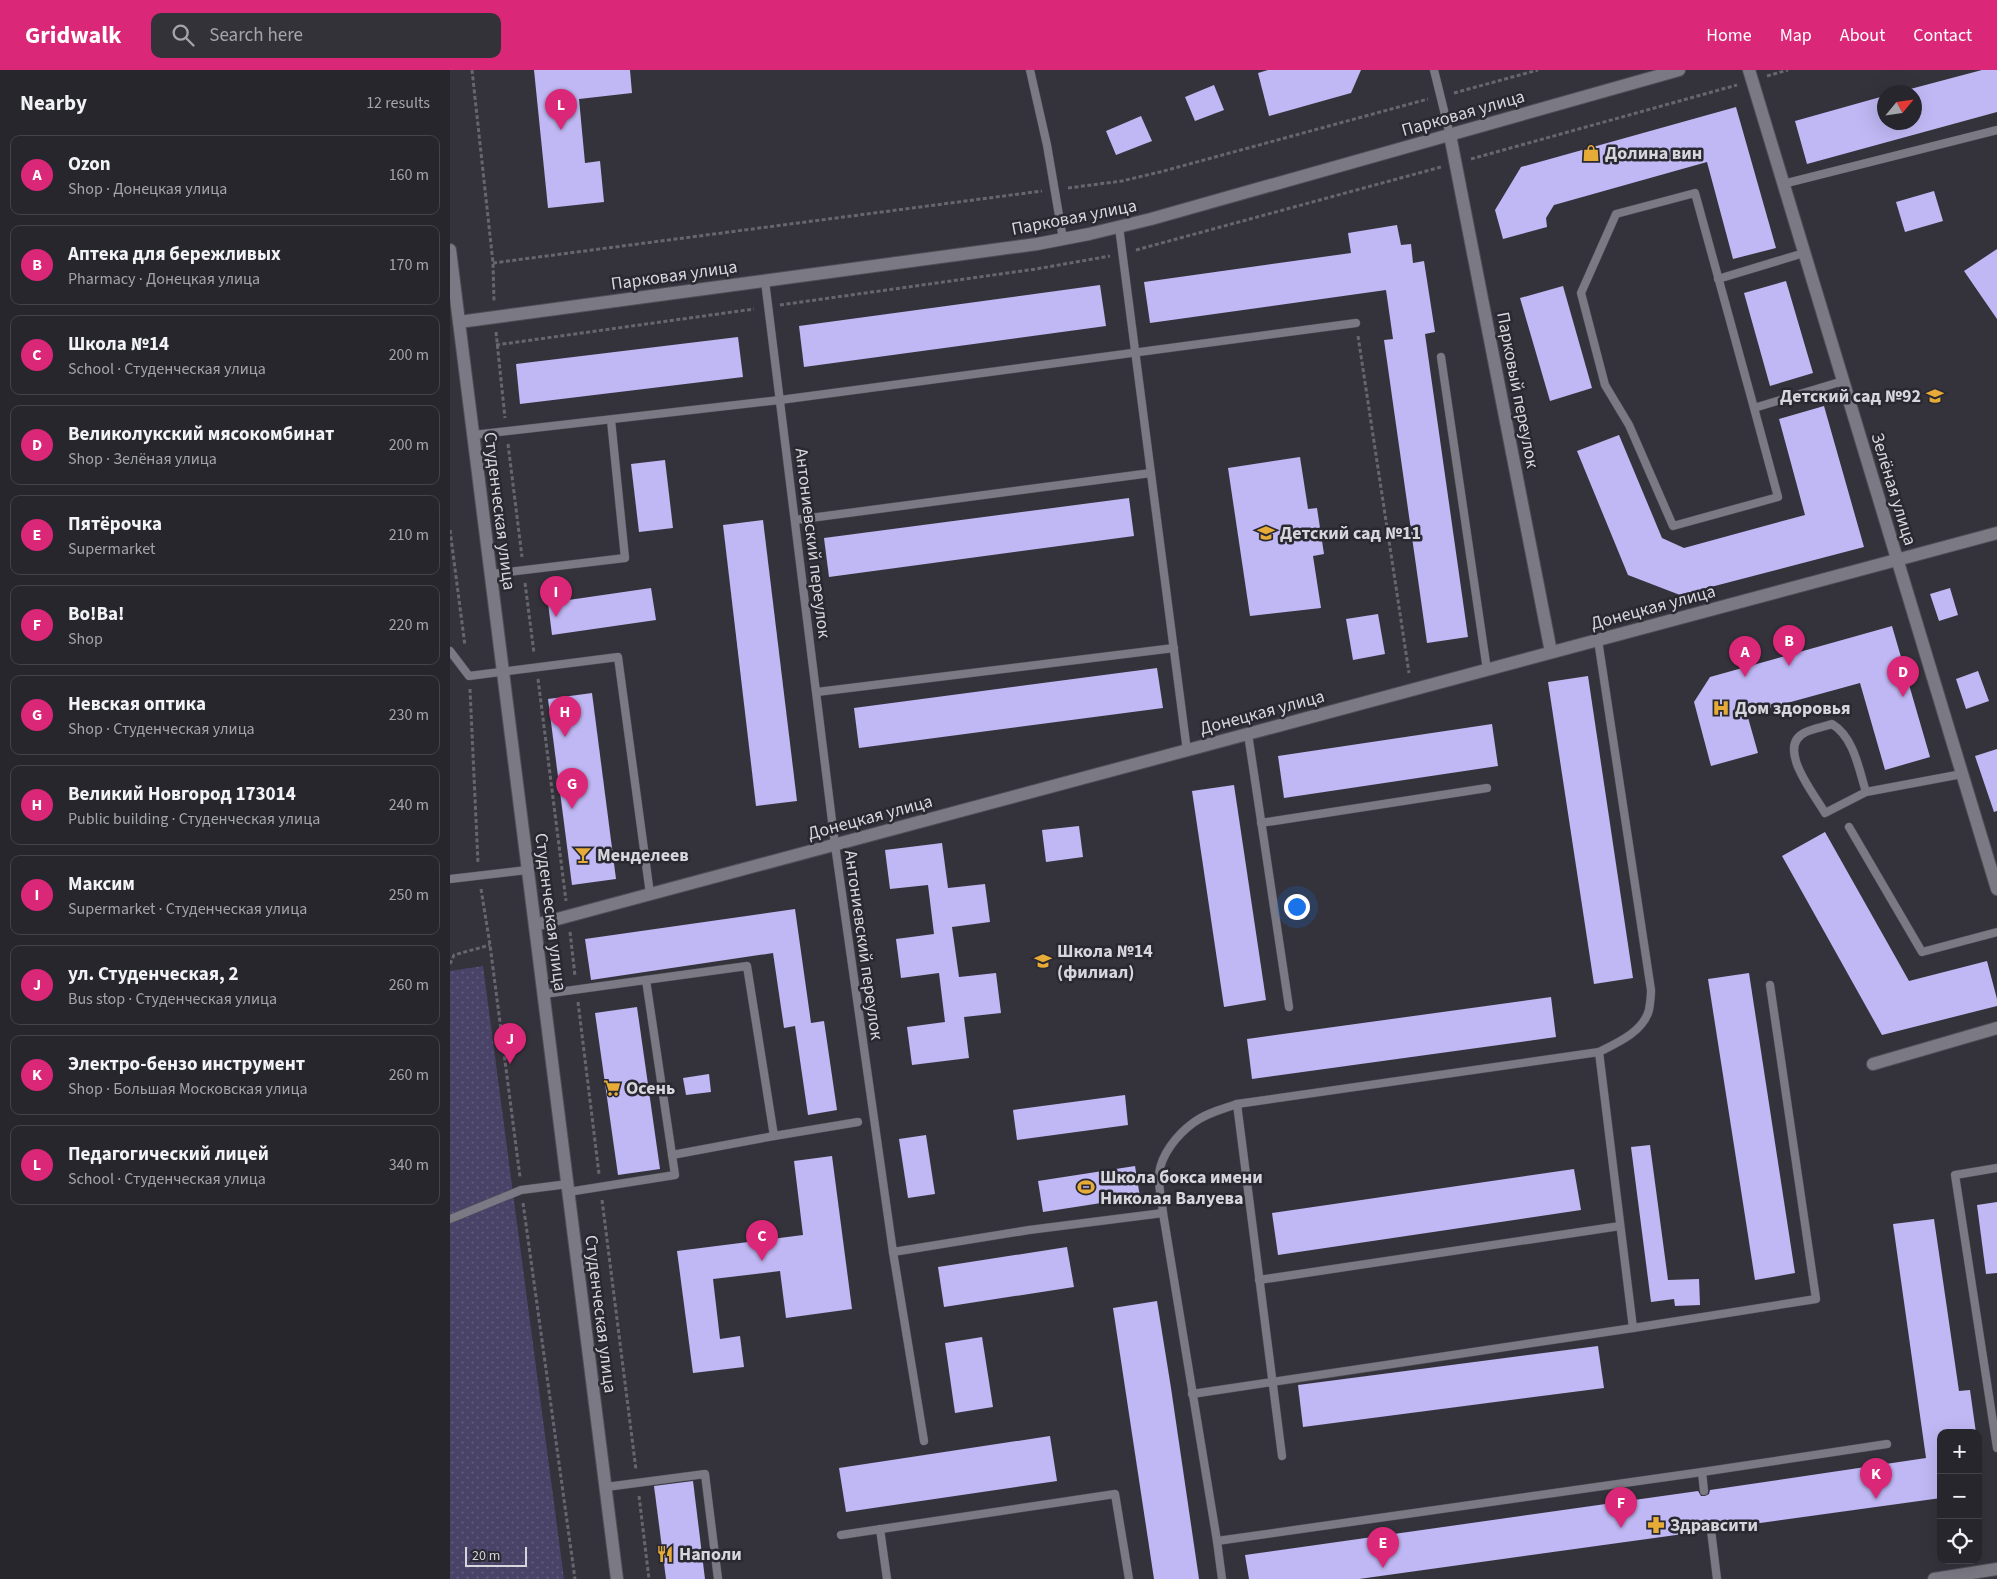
<!DOCTYPE html>
<meta charset="utf-8">
<style>
body{margin:0;font-family:"Source Sans 3",sans-serif;background:#333239;color:#f1f3f6}
.controls{position:absolute;right:15px;bottom:15px;display:grid;overflow:hidden;border-radius:10px;box-shadow:0 5px 20px #0002}
.controls button{width:45px;height:45px;display:grid;place-items:center;padding:0;border:0;border-bottom:1px solid #434349;background:#27262d;color:#f1f3f6;font:25px sans-serif}
.compass{position:absolute;left:1427px;top:15px;width:45px;height:45px;border-radius:50%;background:#27262d;box-shadow:0 5px 20px #0002;rotate:61deg}
.scale{position:absolute;left:15px;bottom:12px;width:62px;box-sizing:border-box;padding-left:5px;border:2px solid #d6d6dc;border-top:0;font-size:14px;line-height:18px;white-space:nowrap;color:#d6d6dc;-webkit-text-stroke:4px #2a2932;paint-order:stroke}
.you{position:absolute;left:846px;top:836px;width:18px;height:18px;margin:-12px;border:4px solid #fff;border-radius:50%;background:#1a73e8;box-shadow:0 0 0 8px #1a73e833}
.badge{display:grid;place-items:center;width:32px;height:32px;border-radius:50%;background:#db2777;color:#fff;font-size:16px;font-weight:700}
.pin{position:absolute;translate:-50% -41px;filter:drop-shadow(0 1px 2px #0008)}
.pin::after{content:'';position:absolute;top:26px;width:18px;height:15px;background:inherit;clip-path:polygon(0 0,100% 0,50% 100%)}
.list{margin:0;padding:0;list-style:none}
h2{display:flex;justify-content:space-between;align-items:center;height:65px;margin:0;padding:0 20px;font-size:21px}
h2 small{font-size:16px;font-weight:400;color:#a4a5aa}
.list li{display:grid;grid-template-columns:32px 1fr auto;gap:15px;align-items:center;box-sizing:border-box;height:80px;margin:0 10px 10px;padding:0 10px;border:1px solid #434349;border-radius:10px}
.list b{display:block;font-size:19px;white-space:nowrap}
.list p{margin:0;font-size:16px;white-space:nowrap;color:#a4a5aa}
.list em{font-size:16px;font-style:normal;color:#a4a5aa}
.icon{flex:none;width:28px;height:28px;fill:none;stroke:currentColor;stroke-width:2;stroke-linecap:round;stroke-linejoin:round}
.map{position:relative;flex:none;width:1547px;height:1509px;overflow:hidden}
header{display:flex;align-items:center;gap:30px;box-sizing:border-box;height:70px;padding:0 25px;background:#db2777;color:#fff}
header strong{font-size:24px}
nav{display:flex;gap:28px;margin-inline-start:auto;font-size:18px}
.search{width:350px;height:45px;background:#333239;display:flex;align-items:center;gap:12px;box-sizing:border-box;padding:0 18px;border-radius:10px;color:#a4a5aa;font-size:19px}
main{display:flex}
aside{flex:1;background:#27262d}
.map>svg:first-child{display:block}
.park{fill:url(#park-dots)}
.building{fill:#bfb8f4}
.lines{fill:none;stroke-linecap:round;stroke-linejoin:round}
.service-casing{stroke:#504f57;stroke-width:9}
.minor-casing{stroke:#504f57;stroke-width:14}
.tertiary-casing{stroke:#504f57;stroke-width:14}
.secondary-casing{stroke:#504f57;stroke-width:14}
.path{stroke:#67666e;stroke-width:3;stroke-dasharray:4 2.5;stroke-linecap:butt}
.service{stroke:#7b7a84;stroke-width:8}
.minor{stroke:#7b7a84;stroke-width:12}
.tertiary{stroke:#7b7a84;stroke-width:12}
.secondary{stroke:#7b7a84;stroke-width:12}
.labels{text-anchor:middle;stroke-width:5;stroke-linejoin:round;paint-order:stroke}
.street-label{font-size:18px;fill:#d6d6dc;stroke:#2a2932}
.poi-label{font-size:18px;font-weight:bold;fill:#d6d6dc;stroke:#2a2932;text-anchor:start}
</style>
<header>
<strong>Gridwalk</strong>
<div class="search"><svg class="icon" aria-label="search" viewBox="0 0 24 24"><circle cx="10" cy="10" r="6"/><path d="M15 15l6 6"/></svg>Search here</div>
<nav><a>Home</a><a>Map</a><a>About</a><a>Contact</a></nav>
</header>
<main>
<aside>
<h2>Nearby<small>12 results</small></h2>
<ul class="list">
<li><span class="badge">A</span><div><b>Ozon</b><p>Shop · Донецкая улица</p></div><em>160 m</em></li>
<li><span class="badge">B</span><div><b>Аптека для бережливых</b><p>Pharmacy · Донецкая улица</p></div><em>170 m</em></li>
<li><span class="badge">C</span><div><b>Школа №14</b><p>School · Студенческая улица</p></div><em>200 m</em></li>
<li><span class="badge">D</span><div><b>Великолукский мясокомбинат</b><p>Shop · Зелёная улица</p></div><em>200 m</em></li>
<li><span class="badge">E</span><div><b>Пятёрочка</b><p>Supermarket</p></div><em>210 m</em></li>
<li><span class="badge">F</span><div><b>Во!Ва!</b><p>Shop</p></div><em>220 m</em></li>
<li><span class="badge">G</span><div><b>Невская оптика</b><p>Shop · Студенческая улица</p></div><em>230 m</em></li>
<li><span class="badge">H</span><div><b>Великий Новгород 173014</b><p>Public building · Студенческая улица</p></div><em>240 m</em></li>
<li><span class="badge">I</span><div><b>Максим</b><p>Supermarket · Студенческая улица</p></div><em>250 m</em></li>
<li><span class="badge">J</span><div><b>ул. Студенческая, 2</b><p>Bus stop · Студенческая улица</p></div><em>260 m</em></li>
<li><span class="badge">K</span><div><b>Электро-бензо инструмент</b><p>Shop · Большая Московская улица</p></div><em>260 m</em></li>
<li><span class="badge">L</span><div><b>Педагогический лицей</b><p>School · Студенческая улица</p></div><em>340 m</em></li>
</ul>
</aside>
<div class="map">
<svg width="1547" height="1509" viewBox="0 0 1547 1509">
<defs>
<pattern id="park-dots" width="8" height="8" patternUnits="userSpaceOnUse" patternTransform="scale(1.25)"><rect width="8" height="8" fill="#484367"/><path d="M2 2h.1M6 6h.1" fill="none" stroke="#625d7c" stroke-width="1.8" stroke-linecap="round"/></pattern>
</defs>
<rect width="100%" height="100%" fill="#34333c"/>
<!-- park -->
<polygon class="park" points="33,896 114,1509 0,1509 0,901"/>
<!-- building -->
<g class="building">
<polygon points="84,0 180,0 182,23 129,29 135,93 150,91 154,132 98,138"/>
<polygon points="818,0 911,0 901,23 819,46 808,3"/>
<polygon points="1532,0 1547,0 1547,42 1357,94 1345,51 1434,26 1434,52 1464,52 1464,22 1449,22"/>
<polygon points="764,15 774,40 745,51 735,27"/>
<polygon points="1286,37 1326,178 1283,189 1257,92 1104,135 1096,148 1097,157 1053,169 1045,140 1071,97"/>
<polygon points="691,46 702,71 666,85 656,61"/>
<polygon points="1484,121 1493,151 1455,162 1446,132"/>
<polygon points="947,155 951,175 961,174 963,193 974,191 985,262 975,264 1018,567 977,573 934,270 943,269 936,220 700,253 694,212 901,183 898,163"/>
<polygon points="1547,179 1547,249 1514,201"/>
<polygon points="1336,211 1363,303 1320,316 1294,223"/>
<polygon points="650,215 656,256 354,297 349,256"/>
<polygon points="1113,216 1142,318 1100,331 1070,228"/>
<polygon points="288,267 293,307 70,334 66,294"/>
<polygon points="1374,336 1414,477 1230,525 1178,505 1127,381 1169,365 1212,468 1234,478 1355,445 1329,349"/>
<polygon points="850,387 858,439 867,438 874,484 863,486 871,538 800,546 778,398"/>
<polygon points="215,390 223,458 189,462 181,394"/>
<polygon points="679,428 684,466 379,507 374,468"/>
<polygon points="313,450 347,731 306,736 273,455"/>
<polygon points="201,518 206,550 102,565 98,533"/>
<polygon points="1500,518 1508,545 1489,551 1480,524"/>
<polygon points="928,544 935,584 903,590 896,549"/>
<polygon points="1442,556 1480,687 1435,700 1410,613 1297,644 1308,683 1261,696 1244,632 1260,607"/>
<polygon points="707,598 713,638 409,678 404,638"/>
<polygon points="1528,601 1539,631 1516,639 1506,609"/>
<polygon points="1138,606 1183,908 1144,914 1098,612"/>
<polygon points="142,623 166,809 122,815 98,629"/>
<polygon points="1042,654 1048,696 834,728 828,686"/>
<polygon points="1547,679 1547,741 1544,742 1525,686"/>
<polygon points="784,715 816,930 774,937 742,721"/>
<polygon points="629,756 633,787 596,792 592,760"/>
<polygon points="1375,762 1459,911 1537,891 1547,929 1547,936 1432,965 1332,786"/>
<polygon points="492,773 498,818 535,814 540,852 502,857 509,907 546,903 551,943 514,947 519,988 462,995 457,957 495,952 489,903 451,908 446,869 484,864 478,815 440,819 435,780"/>
<polygon points="345,839 361,953 374,951 387,1040 358,1045 345,956 334,958 323,883 141,910 135,869"/>
<polygon points="1299,903 1345,1203 1305,1210 1258,909"/>
<polygon points="1101,927 1106,967 802,1009 797,969"/>
<polygon points="187,937 210,1099 168,1105 145,943"/>
<polygon points="259,1004 261,1022 236,1025 233,1008"/>
<polygon points="675,1025 678,1055 567,1070 563,1040"/>
<polygon points="476,1065 485,1124 458,1128 449,1069"/>
<polygon points="1200,1075 1218,1210 1249,1209 1250,1235 1225,1236 1224,1229 1201,1232 1181,1077"/>
<polygon points="382,1086 402,1239 336,1248 330,1201 263,1209 270,1269 290,1266 294,1297 243,1303 227,1181 353,1165 344,1091"/>
<polygon points="685,1096 690,1127 593,1142 588,1111"/>
<polygon points="1124,1099 1131,1140 828,1185 822,1143"/>
<polygon points="1547,1132 1547,1203 1536,1204 1527,1135"/>
<polygon points="1484,1149 1509,1321 1520,1320 1526,1363 1491,1363 1491,1428 1267,1459 1264,1455 1260,1455 1255,1461 909,1509 799,1509 795,1485 1248,1421 1251,1426 1255,1426 1259,1424 1260,1420 1476,1388 1443,1154"/>
<polygon points="617,1177 624,1217 494,1237 488,1197"/>
<polygon points="707,1231 721,1318 749,1509 704,1509 663,1238"/>
<polygon points="532,1267 543,1337 505,1343 495,1273"/>
<polygon points="1148,1276 1154,1318 853,1357 848,1315"/>
<polygon points="600,1366 607,1411 396,1442 389,1398"/>
<polygon points="243,1411 255,1509 216,1509 204,1416"/>
</g>
<g class="lines">
<!-- service casing -->
<g class="service-casing">
<g id="service">
<polyline points="580,0 597,75 613,169"/>
<polyline points="984,0 1000,65"/>
<polyline points="1333,114 1547,60"/>
<polyline points="669,157 737,681"/>
<polyline points="1268,209 1354,183"/>
<polyline points="315,211 385,775 443,1182 579,1160 713,1143"/>
<polyline points="991,287 1037,600"/>
<polyline points="1304,338 1245,123 1166,144 1131,223 1155,315 1179,355 1223,456 1328,427 1304,338 1393,311"/>
<polyline points="23,365 330,330 906,253"/>
<polyline points="345,450 701,403"/>
<polyline points="41,504 175,488 161,350"/>
<polyline points="0,581 19,606 168,587 200,824"/>
<polyline points="367,622 724,578"/>
<polyline points="798,664 839,937"/>
<path d="M 1416,722 C 1409,700 1404,667 1382,654 C 1374,657 1364,658 1356,662 C 1324,676 1365,725 1375,743 L 1416,722 L 1512,704"/>
<polyline points="811,753 1037,718"/>
<polyline points="1399,757 1472,882 1547,862"/>
<polyline points="0,809 77,800"/>
<polyline points="94,924 297,896 324,1066 408,1052"/>
<polyline points="1149,982 1183,1258 1366,1229 1320,915"/>
<polyline points="787,1034 832,1386"/>
<polyline points="222,1085 324,1066"/>
<polyline points="1547,1098 1505,1105 1547,1378"/>
<polyline points="118,1122 225,1105 196,910"/>
<polyline points="0,1149 71,1120 118,1114"/>
<polyline points="443,1182 474,1371"/>
<polyline points="809,1210 1170,1156"/>
<polyline points="742,1324 1183,1258"/>
<polyline points="1252,1402 1254,1421"/>
<polyline points="156,1417 255,1404 268,1509"/>
<polyline points="430,1459 437,1509"/>
<polyline points="1261,1460 1267,1509"/>
<polyline points="391,1465 665,1424 679,1509"/>
<polyline points="767,1471 1252,1402 1437,1374"/>
<path d="M 772,1509 L 767,1471 L 713,1143 C 712,1131 708,1116 709,1104 C 711,1084 728,1064 743,1053 C 756,1043 773,1039 787,1034 L 1149,982 C 1167,973 1193,962 1199,940 C 1200,934 1201,927 1201,920 L 1148,570"/>
</g>
</g>
<!-- minor casing -->
<g class="minor-casing">
<g id="minor">
<polyline points="1299,0 1547,819"/>
<polyline points="1000,65 1101,582"/>
<polyline points="0,180 9,252"/>
<polyline points="85,855 1547,463"/>
<polyline points="1423,994 1547,958"/>
</g>
</g>
<!-- tertiary casing -->
<g class="tertiary-casing">
<polyline id="tertiary" points="167,1509 9,252 587,174 639,164 701,149 1229,0"/>
</g>
<!-- secondary casing -->
<g class="secondary-casing">
<polyline id="secondary" points="1484,1509 1547,1499"/>
</g>
<!-- path -->
<g class="path">
<polyline points="22,0 43,193 44,231"/>
<polyline points="1317,6 1338,0"/>
<polyline points="1004,23 1088,0"/>
<polyline points="1021,89 1287,15"/>
<polyline points="618,118 672,111 710,102 978,29"/>
<polyline points="686,180 991,97"/>
<polyline points="43,193 592,121"/>
<polyline points="330,235 586,199 660,186"/>
<polyline points="46,262 55,348"/>
<polyline points="908,266 959,603"/>
<polyline points="46,275 304,239"/>
<polyline points="58,374 72,487"/>
<polyline points="0,460 15,576"/>
<polyline points="75,513 84,583"/>
<polyline points="88,609 116,831"/>
<polyline points="20,619 28,793"/>
<polyline points="31,819 40,875 70,1107"/>
<polyline points="120,862 125,906"/>
<polyline points="0,894 4,885 40,875"/>
<polyline points="128,932 149,1104"/>
<polyline points="152,1130 186,1400"/>
<polyline points="73,1133 125,1509"/>
<polyline points="189,1426 199,1509"/>
</g>
<!-- service -->
<use href="#service" class="service"/>
<!-- minor -->
<use href="#minor" class="minor"/>
<!-- tertiary -->
<use href="#tertiary" class="tertiary"/>
<!-- secondary -->
<use href="#secondary" class="secondary"/>
</g>
<!-- icons -->
<defs>
<g id="shop-bare" transform="scale(1.35)"><path d="M-5-2.5h2.3a2.7 3.5 0 0 1 5.4 0H5L5.5 6h-11ZM-1.5-2.5h3a1.5 2.3 0 0 0-3 0Z" fill="#e7ac37" stroke="#2a2932" stroke-width="2.5" paint-order="stroke"/></g>
<g id="school-bare" transform="scale(1.35)"><path d="M0-5L7-2L0 1L-7-2ZM-4 1L0 2.5L4 1V4Q0 6-4 4Z" fill="#e7ac37" stroke="#2a2932" stroke-width="2.5" paint-order="stroke"/></g>
<g id="hospital-bare" transform="scale(1.35)"><path d="M-5-5h3v3.5h4V-5h3V5h-3V1.5h-4V5h-3Z" fill="#e7ac37" stroke="#2a2932" stroke-width="2.5" paint-order="stroke"/></g>
<g id="bar-bare" transform="scale(1.35)"><path d="M-6-5H6L.8 .8V4.5H3.5V6h-7V4.5H-.8V.8Z" fill="#e7ac37" stroke="#2a2932" stroke-width="2.5" paint-order="stroke"/></g>
<g id="supermarket-bare" transform="scale(1.35)"><path d="M-6-5.5h2.5l.6 2H6L4.5 2H-2.5L-4.4-4H-6ZM-1.5 3.2a1.3 1.3 0 1 0 .1 0ZM3 3.2a1.3 1.3 0 1 0 .1 0Z" fill="#e7ac37" stroke="#2a2932" stroke-width="2.5" paint-order="stroke"/></g>
<g id="stadium-bare" transform="scale(1.35)"><path d="M0-5a6.5 5 0 1 0 0 10a6.5 5 0 1 0 0-10ZM-3.5-1.8h7v3.6h-7Z" fill="#e7ac37" stroke="#2a2932" stroke-width="2.5" paint-order="stroke"/></g>
<g id="pharmacy-bare" transform="scale(1.35)"><path d="M-2-6h4v4h4v4h-4v4h-4v-4h-4v-4h4Z" fill="#e7ac37" stroke="#2a2932" stroke-width="2.5" paint-order="stroke"/></g>
<g id="restaurant-bare" transform="scale(1.35)"><path d="M-5-6h1v4h1v-4h1v4h1v-4h1v5L-1.5 .5V6h-2V.5L-5-1ZM5-6V6H3V1.5H1.5Q1.5-4 5-6Z" fill="#e7ac37" stroke="#2a2932" stroke-width="2.5" paint-order="stroke"/></g>
</defs>
<g fill-rule="evenodd">
<use href="#shop-bare" x="1141" y="83"/>
<use href="#school-bare" x="1485" y="326"/>
<use href="#school-bare" x="816" y="463"/>
<use href="#hospital-bare" x="1271" y="638"/>
<use href="#bar-bare" x="133" y="785"/>
<use href="#school-bare" x="593" y="891"/>
<use href="#supermarket-bare" x="162" y="1018"/>
<use href="#stadium-bare" x="636" y="1117"/>
<use href="#pharmacy-bare" x="1206" y="1455"/>
<use href="#restaurant-bare" x="215" y="1484"/>
</g>
<g class="labels">
<!-- street labels -->
<g class="street-label">
<text transform="translate(1013 43) rotate(-16)" y="6">Парковая улица</text>
<text transform="translate(624 147) rotate(-11)" y="6">Парковая улица</text>
<text transform="translate(224 205) rotate(-8)" y="6">Парковая улица</text>
<text transform="translate(1068 320) rotate(79)" y="6">Парковый переулок</text>
<text transform="translate(1444 419) rotate(73)" y="6">Зелёная улица</text>
<text transform="translate(50 441) rotate(83)" y="6">Студенческая улица</text>
<text transform="translate(363 473) rotate(83)" y="6">Антониевский переулок</text>
<text transform="translate(1203 537) rotate(-15)" y="6">Донецкая улица</text>
<text transform="translate(812 642) rotate(-15)" y="6">Донецкая улица</text>
<text transform="translate(420 747) rotate(-15)" y="6">Донецкая улица</text>
<text transform="translate(101 842) rotate(83)" y="6">Студенческая улица</text>
<text transform="translate(414 875) rotate(82)" y="6">Антониевский переулок</text>
<text transform="translate(151 1244) rotate(83)" y="6">Студенческая улица</text>
</g>
<!-- poi labels -->
<g class="poi-label">
<text x="1155" y="89">Долина вин</text>
<text x="1471" y="332" text-anchor="end">Детский сад №92</text>
<text x="830" y="469">Детский сад №11</text>
<text x="1285" y="644">Дом здоровья</text>
<text x="147" y="791">Менделеев</text>
<text x="607" y="887">Школа №14<tspan x="607" dy="21">(филиал)</tspan></text>
<text x="176" y="1024">Осень</text>
<text x="650" y="1113">Школа бокса имени<tspan x="650" dy="21">Николая Валуева</tspan></text>
<text x="1220" y="1461">Здравсити</text>
<text x="229" y="1490">Наполи</text>
</g>
</g>
</svg>
<div class="controls">
<button>+</button>
<button>−</button>
<button><svg class="icon" aria-label="locate" viewBox="0 0 24 24"><circle cx="12" cy="12" r="6"/><path d="M12 2v4M12 18v4M2 12h4M18 12h4"/></svg></button>
</div>
<svg class="compass" viewBox="-18 -18 36 36"><path d="M0-13l5 13h-10z" fill="#e53935"/><path d="M0 13l5-13h-10z" fill="#a4a5aa"/></svg>
<div class="scale">20 m</div>
<div class="you"></div>
<div class="pin badge" style="left:1295px;top:607px">A</div>
<div class="pin badge" style="left:1339px;top:596px">B</div>
<div class="pin badge" style="left:312px;top:1191px">C</div>
<div class="pin badge" style="left:1453px;top:627px">D</div>
<div class="pin badge" style="left:933px;top:1498px">E</div>
<div class="pin badge" style="left:1171px;top:1458px">F</div>
<div class="pin badge" style="left:122px;top:739px">G</div>
<div class="pin badge" style="left:115px;top:667px">H</div>
<div class="pin badge" style="left:106px;top:547px">I</div>
<div class="pin badge" style="left:60px;top:994px">J</div>
<div class="pin badge" style="left:1426px;top:1429px">K</div>
<div class="pin badge" style="left:111px;top:60px">L</div>
</div>
</main>
